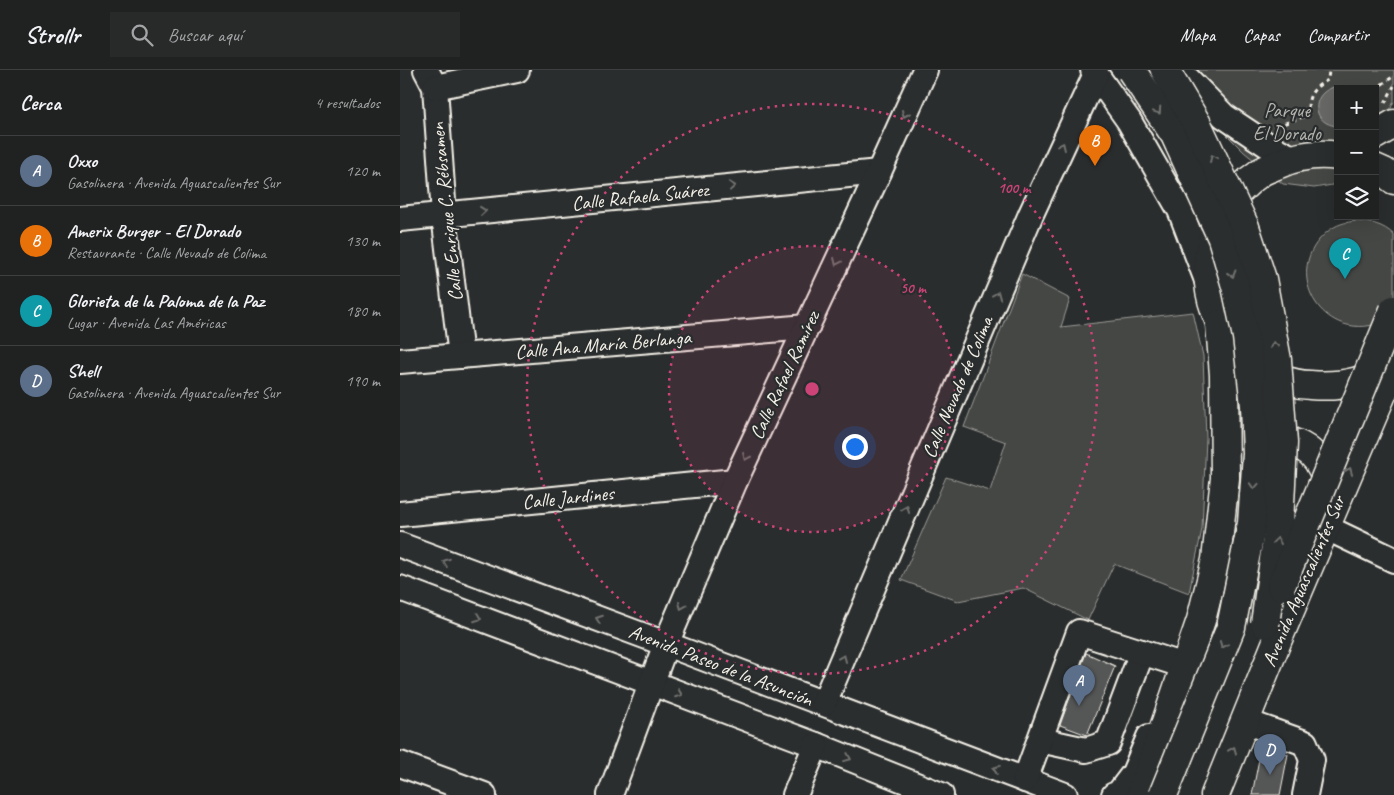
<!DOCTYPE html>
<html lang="es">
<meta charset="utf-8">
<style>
body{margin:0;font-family:Caveat,sans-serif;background:#282a2a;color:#f1f3f6}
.controls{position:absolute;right:15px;top:15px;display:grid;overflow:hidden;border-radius:0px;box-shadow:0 5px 20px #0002}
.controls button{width:45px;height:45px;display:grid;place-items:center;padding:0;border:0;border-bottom:1px solid #3d3f40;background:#202222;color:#f1f3f6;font:25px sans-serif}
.you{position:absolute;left:454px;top:376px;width:18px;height:18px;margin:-12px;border:4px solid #fff;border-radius:50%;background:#1a73e8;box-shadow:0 0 0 8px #1a73e833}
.badge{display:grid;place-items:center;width:32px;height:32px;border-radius:50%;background:#1a73e8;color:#fff;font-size:16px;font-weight:700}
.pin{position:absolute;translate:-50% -41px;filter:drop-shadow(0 1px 2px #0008)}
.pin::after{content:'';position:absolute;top:26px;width:18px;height:15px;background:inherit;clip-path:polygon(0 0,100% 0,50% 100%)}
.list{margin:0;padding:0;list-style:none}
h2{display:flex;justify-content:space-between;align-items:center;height:65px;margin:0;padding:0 20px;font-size:21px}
h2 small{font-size:16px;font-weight:400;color:#a2a4a5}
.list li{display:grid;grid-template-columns:32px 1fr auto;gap:15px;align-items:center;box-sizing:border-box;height:70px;padding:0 20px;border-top:1px solid #3d3f40}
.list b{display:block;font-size:19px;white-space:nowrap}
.list p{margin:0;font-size:16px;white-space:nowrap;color:#a2a4a5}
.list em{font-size:16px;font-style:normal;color:#a2a4a5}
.icon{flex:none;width:28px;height:28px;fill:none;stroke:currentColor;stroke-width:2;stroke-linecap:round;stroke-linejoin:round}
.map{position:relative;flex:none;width:994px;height:725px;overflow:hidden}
header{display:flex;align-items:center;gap:30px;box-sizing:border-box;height:70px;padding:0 25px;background:#202222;border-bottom:1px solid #3d3f40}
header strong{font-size:24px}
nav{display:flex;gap:28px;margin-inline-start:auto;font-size:18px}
.search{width:350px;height:45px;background:#282a2a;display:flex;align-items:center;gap:12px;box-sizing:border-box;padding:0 18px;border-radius:0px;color:#a2a4a5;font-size:19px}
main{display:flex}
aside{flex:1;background:#202222}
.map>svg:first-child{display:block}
.green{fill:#444645;stroke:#9c9c96}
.water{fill:#676866;stroke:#9f9f9a}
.building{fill:#555756;stroke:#f4f1e8}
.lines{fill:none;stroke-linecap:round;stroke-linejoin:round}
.minor-casing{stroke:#f4f1e8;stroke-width:28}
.major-casing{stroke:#f4f1e8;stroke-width:31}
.path{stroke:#f4f1e8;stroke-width:3;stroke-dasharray:4 4;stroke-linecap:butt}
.minor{stroke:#2a2d2e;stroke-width:24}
.major{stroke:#2a2d2e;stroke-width:28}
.major-bridge-casing{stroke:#f4f1e8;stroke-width:31;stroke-linecap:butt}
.major-bridge{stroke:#2a2d2e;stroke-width:28}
.oneway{stroke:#71726f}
.ring{fill:none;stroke:#cc4377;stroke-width:2.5;stroke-dasharray:2.5 5}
.labels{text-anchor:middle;stroke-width:4.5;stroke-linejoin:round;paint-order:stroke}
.park-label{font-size:20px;fill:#b6b5af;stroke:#2a2d2e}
.street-label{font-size:20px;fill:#f4f1e8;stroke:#2a2d2e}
.centre{fill:#cc4377;stroke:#2a2d2e;stroke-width:2.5}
.ring-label{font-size:15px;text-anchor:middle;font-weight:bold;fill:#cc4377;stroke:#2a2d2e;stroke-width:4.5;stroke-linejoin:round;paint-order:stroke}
</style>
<header>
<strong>Strollr</strong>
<div class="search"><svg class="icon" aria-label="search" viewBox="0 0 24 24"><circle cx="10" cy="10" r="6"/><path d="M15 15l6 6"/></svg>Buscar aquí</div>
<nav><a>Mapa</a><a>Capas</a><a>Compartir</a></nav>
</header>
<main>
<aside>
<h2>Cerca<small>4 resultados</small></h2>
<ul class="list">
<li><span class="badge" style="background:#5c6f8a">A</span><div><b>Oxxo</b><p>Gasolinera · Avenida Aguascalientes Sur</p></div><em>120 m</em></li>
<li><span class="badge" style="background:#e8710a">B</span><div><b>Amerix Burger - El Dorado</b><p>Restaurante · Calle Nevado de Colima</p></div><em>130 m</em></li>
<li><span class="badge" style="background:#0f9aa8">C</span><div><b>Glorieta de la Paloma de la Paz</b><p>Lugar · Avenida Las Américas</p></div><em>180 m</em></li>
<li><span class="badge" style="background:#5c6f8a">D</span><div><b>Shell</b><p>Gasolinera · Avenida Aguascalientes Sur</p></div><em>190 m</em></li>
</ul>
</aside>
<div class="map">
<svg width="994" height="725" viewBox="0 0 994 725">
<rect width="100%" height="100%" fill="#2a2d2e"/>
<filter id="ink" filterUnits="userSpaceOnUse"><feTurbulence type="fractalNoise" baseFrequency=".02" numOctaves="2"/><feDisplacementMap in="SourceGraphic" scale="10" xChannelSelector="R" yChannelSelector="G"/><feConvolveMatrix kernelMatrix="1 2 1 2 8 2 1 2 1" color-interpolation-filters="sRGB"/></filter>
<g filter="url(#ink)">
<!-- green -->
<g class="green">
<polygon points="768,0 994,0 994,31 975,76 975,19 938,19 938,114 914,118 883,114 844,82 780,18"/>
<path d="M 956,151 C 970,152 983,154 994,165 L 994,243 C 986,249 977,255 967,256 C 919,262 888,206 919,170 C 925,163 932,157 941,154 C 946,152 951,152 956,151 Z"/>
<polygon points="622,204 670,229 661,257 793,242 803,286 806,368 802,459 789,523 714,494 688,550 623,518 558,531 501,510 546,407 590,421 606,372 564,357"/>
</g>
<!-- water -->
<path class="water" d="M 934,17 L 946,19 L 938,19 L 938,56 C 912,55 909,24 934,17 Z"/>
<!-- building -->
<g class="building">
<polygon points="686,583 715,596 687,665 660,655"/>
<polygon points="861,679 888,684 880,725 852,725"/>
</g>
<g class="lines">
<!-- minor casing -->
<g class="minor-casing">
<g id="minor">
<polyline points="26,0 35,17 44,145 61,286"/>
<polyline points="693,0 729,51 780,140 808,213"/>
<polyline points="779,0 824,46 869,76 892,88"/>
<polyline points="35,17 117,0"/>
<polyline points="0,149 479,102"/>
<polyline points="0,291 407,257"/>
<polyline points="0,444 335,411"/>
<polyline points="925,457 994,490"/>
<polyline points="0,475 266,574 665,725"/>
<polyline points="0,518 416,675 541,725"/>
<polyline points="424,633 631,144 696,4"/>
<polyline points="844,651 905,673 912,690 905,725"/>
<polyline points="640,670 686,680 708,673 742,582"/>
<polyline points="0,694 84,725"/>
<polyline points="625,710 679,562 785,596"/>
<polyline points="210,725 266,574 335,411 479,102 525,0"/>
<polyline points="395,725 416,675"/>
<polyline points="714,725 718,724 734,703 749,667"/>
</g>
</g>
<!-- major casing -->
<g class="major-casing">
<g id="major">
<polyline points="975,65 994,54"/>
<path d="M 938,86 C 918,83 897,86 879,94 C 873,97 866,99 861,102 C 798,144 790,234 845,286 C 863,302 886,314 910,315 C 935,317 961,314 982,300"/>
<polyline points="975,98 984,102 994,110"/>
<path d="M 860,376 C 889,362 919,379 926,410 C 927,415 927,421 927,426"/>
<polyline points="741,725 801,550 816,490 825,408 824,305 820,254"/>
<polyline points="815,725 878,569 985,317 994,298"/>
</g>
</g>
<!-- path -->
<g class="path">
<polyline points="975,19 994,6"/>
<polyline points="985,33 994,16"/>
<path d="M 877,56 L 908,45 C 907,26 912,18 928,10 L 929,0"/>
</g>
<!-- minor -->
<use href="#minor" class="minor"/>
<!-- major -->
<use href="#major" class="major"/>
<!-- major-bridge casing -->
<g class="major-bridge-casing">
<g id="major-bridge">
<polyline points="731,0 775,65 822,168 836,216 847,267 855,335 857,384 852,453 831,557 763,725"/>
<polyline points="765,0 797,54 845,157 862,209 877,290 883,373 879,454 865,554"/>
<polyline points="881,516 994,240"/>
</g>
</g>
<!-- major-bridge -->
<use href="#major-bridge" class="major-bridge"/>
</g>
<!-- one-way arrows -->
<defs><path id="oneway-chevron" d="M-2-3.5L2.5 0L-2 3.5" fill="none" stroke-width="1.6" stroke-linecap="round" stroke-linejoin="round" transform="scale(1.25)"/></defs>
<g class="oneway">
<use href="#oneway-chevron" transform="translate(758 41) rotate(56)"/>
<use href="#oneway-chevron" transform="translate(505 44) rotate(114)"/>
<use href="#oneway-chevron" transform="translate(662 76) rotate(-65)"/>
<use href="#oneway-chevron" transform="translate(813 88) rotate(-115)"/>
<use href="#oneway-chevron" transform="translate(332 116) rotate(-6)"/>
<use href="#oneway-chevron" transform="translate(83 141) rotate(-6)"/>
<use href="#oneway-chevron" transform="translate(437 192) rotate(115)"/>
<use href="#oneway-chevron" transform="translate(832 204) rotate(73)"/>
<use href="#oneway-chevron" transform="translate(597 225) rotate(-67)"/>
<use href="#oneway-chevron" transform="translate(874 275) rotate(-101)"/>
<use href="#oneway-chevron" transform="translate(346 387) rotate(115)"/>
<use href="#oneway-chevron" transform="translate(949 401) rotate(-67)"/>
<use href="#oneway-chevron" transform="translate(854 416) rotate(94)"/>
<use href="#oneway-chevron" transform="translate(506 439) rotate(-67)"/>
<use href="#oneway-chevron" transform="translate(877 471) rotate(-82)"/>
<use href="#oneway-chevron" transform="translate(46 492) rotate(-160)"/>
<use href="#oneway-chevron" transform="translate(282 536) rotate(113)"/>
<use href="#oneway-chevron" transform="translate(78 548) rotate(21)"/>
<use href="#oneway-chevron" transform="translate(199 549) rotate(-160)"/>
<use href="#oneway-chevron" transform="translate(823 575) rotate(112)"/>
<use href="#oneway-chevron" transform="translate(443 588) rotate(-67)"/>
<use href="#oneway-chevron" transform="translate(279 624) rotate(21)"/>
<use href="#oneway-chevron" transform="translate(833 680) rotate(-68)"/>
<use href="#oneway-chevron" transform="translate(448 688) rotate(22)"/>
<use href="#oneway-chevron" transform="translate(596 699) rotate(-159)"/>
</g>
</g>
<!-- distance rings -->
<circle cx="412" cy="319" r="143" fill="#cc4377" fill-opacity=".12"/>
<g class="ring">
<circle cx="412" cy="319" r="143"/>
<circle cx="412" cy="319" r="285"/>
</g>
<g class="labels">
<!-- park labels -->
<g class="park-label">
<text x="887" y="47">Parque<tspan x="887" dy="23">El Dorado</tspan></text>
</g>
<!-- street labels -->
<g class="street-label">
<text transform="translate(240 126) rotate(-6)" y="7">Calle Rafaela Suárez</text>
<text transform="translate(46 142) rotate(-96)" y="7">Calle Enrique C. Rébsamen</text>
<text transform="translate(203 274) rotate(-5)" y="7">Calle Ana María Berlanga</text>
<text transform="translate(384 305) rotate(-65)" y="7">Calle Rafael Ramírez</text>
<text transform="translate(557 317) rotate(-67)" y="7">Calle Nevado de Colima</text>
<text transform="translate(168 427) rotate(-6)" y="7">Calle Jardines</text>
<text transform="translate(903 511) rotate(-67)" y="7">Avenida Aguascalientes Sur</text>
<text transform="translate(321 595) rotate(21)" y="7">Avenida Paseo de la Asunción</text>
</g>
</g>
<circle cx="412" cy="319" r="8" class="centre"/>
<g class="ring-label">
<text x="614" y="123">100 m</text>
<text x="513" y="223">50 m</text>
</g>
</svg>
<div class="controls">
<button>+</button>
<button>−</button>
<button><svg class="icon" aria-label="layers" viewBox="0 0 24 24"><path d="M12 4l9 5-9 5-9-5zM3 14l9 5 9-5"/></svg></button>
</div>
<div class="you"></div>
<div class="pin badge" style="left:679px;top:636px;background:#5c6f8a">A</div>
<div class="pin badge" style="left:695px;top:96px;background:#e8710a">B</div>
<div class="pin badge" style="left:945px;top:209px;background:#0f9aa8">C</div>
<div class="pin badge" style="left:870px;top:705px;background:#5c6f8a">D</div>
</div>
</main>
